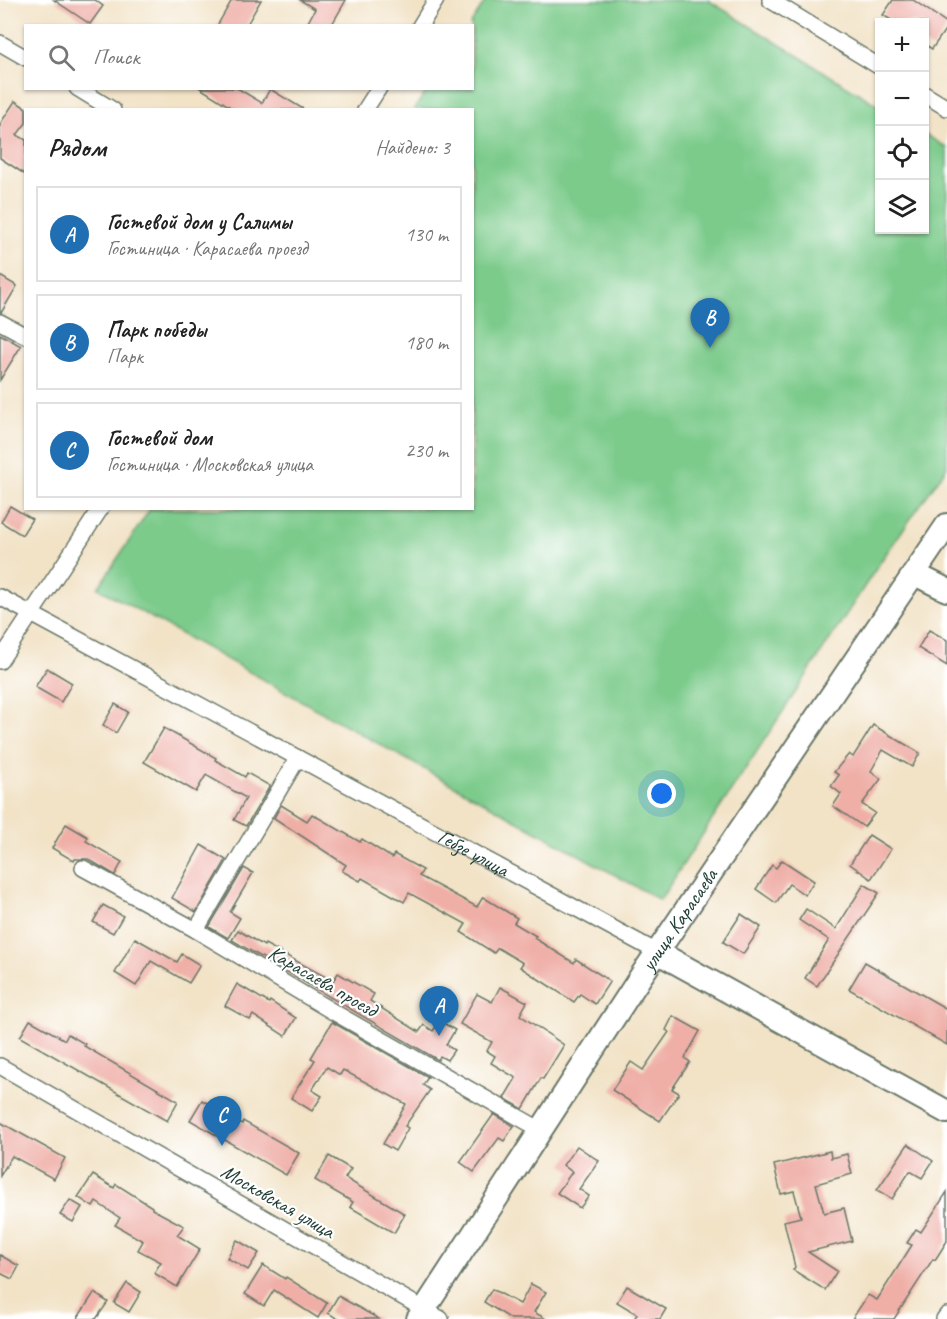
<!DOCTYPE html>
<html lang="ru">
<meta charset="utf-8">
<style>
body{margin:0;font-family:Caveat,sans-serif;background:#f6f6f6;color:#222}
.controls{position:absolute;right:18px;top:18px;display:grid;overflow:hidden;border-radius:0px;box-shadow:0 2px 4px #0004}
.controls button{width:54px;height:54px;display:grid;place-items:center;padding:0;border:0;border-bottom:2px solid #e0e0e0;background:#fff;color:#222;font:30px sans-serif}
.you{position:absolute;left:662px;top:794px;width:21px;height:21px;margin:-15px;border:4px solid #fff;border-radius:50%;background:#1a73e8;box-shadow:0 0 0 9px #1a73e833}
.badge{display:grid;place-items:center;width:39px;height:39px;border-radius:50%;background:#1f6fb2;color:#fff;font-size:20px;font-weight:700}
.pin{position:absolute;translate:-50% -50px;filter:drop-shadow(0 2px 3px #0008)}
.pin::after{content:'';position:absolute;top:32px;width:21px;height:18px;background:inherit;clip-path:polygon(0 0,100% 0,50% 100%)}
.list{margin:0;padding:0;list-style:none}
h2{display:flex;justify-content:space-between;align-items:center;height:78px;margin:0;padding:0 24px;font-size:26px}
h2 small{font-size:20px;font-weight:400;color:#767676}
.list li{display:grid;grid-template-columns:39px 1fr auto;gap:18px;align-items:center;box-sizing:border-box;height:96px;margin:0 12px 12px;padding:0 12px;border:2px solid #e0e0e0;border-radius:0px}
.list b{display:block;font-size:22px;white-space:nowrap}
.list p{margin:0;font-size:20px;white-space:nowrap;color:#767676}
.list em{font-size:20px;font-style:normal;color:#767676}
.icon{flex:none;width:33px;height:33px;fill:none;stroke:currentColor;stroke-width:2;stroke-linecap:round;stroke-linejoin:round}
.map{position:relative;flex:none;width:947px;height:1319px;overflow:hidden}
.search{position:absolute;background:#fff;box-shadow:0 2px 4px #0004;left:24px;top:24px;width:450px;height:66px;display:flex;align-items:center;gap:15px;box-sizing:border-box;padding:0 21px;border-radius:0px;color:#767676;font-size:22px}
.panel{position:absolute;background:#fff;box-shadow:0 2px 4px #0004;left:24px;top:108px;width:450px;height:402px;border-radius:0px}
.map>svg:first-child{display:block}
.green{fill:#7bcb8b;stroke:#4d8460;stroke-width:1.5}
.building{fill:#efafa7}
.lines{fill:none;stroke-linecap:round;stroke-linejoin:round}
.minor-casing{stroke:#697767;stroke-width:18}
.secondary-casing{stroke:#697767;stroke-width:26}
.minor{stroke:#fff;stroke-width:15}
.secondary{stroke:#fff;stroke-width:22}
.labels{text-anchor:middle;stroke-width:4.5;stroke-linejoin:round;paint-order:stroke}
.street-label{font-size:21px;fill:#1f3d34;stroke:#fff}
</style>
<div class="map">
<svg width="947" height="1319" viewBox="0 0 947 1319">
<rect width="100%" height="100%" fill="#fff"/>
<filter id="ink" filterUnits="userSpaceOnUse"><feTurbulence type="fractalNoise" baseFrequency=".0167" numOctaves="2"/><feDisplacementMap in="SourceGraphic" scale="12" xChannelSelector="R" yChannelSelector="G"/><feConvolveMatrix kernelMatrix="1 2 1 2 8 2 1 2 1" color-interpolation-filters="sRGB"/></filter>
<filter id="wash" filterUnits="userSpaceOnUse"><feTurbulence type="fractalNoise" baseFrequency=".008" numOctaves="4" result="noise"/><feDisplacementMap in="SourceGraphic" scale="24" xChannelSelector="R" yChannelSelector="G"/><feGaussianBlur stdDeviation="1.35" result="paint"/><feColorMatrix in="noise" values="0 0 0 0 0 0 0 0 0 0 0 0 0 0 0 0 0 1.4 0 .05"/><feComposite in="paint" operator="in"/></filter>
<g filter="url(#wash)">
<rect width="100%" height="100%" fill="#f2e3c7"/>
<!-- green -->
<polygon class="green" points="486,0 708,0 879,106 880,230 924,230 925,134 947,148 947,467 881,561 660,900 98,588 150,509 472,508 472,110 414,109 428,89 472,88 472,26 470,25"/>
<g id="blocks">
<!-- building -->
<g class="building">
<polygon points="54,0 95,0 103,6 90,24"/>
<polygon points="232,0 261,0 246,26 217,26"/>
<polygon points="300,0 346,0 331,26 306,26 315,9"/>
<polygon points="893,0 913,0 947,23 947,27 932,49 924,44 924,22 894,22 883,15"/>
<polygon points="200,88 237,88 262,103 270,89 305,110 235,110"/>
<polygon points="15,101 26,108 26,123 17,135 26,140 26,175 0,158 0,124"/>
<polygon points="0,276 17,286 1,313 0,312"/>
<polygon points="0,334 21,346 0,380"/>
<polygon points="10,506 32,519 22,535 1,522"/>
<polygon points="929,630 947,640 947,666 918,648"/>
<polygon points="47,668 72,683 61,702 35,687"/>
<polygon points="115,704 128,712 116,733 103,725"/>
<polygon points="873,725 920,753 912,767 883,750 871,771 881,779 862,804 875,813 864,827 833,806 841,794 831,786 839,775 834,772 849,754 853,757"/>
<polygon points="164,728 216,758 215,760 245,777 247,773 270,786 246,826 234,820 246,798 206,775 196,792 144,762"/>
<polygon points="281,805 307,821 312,814 360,842 362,839 392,858 394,854 423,870 419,876 477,907 483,897 517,918 514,923 536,936 534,938 574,963 576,959 610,981 595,1004 580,994 574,1002 520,967 523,963 498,948 494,953 461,932 466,924 409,893 404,902 362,878 360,881 342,871 346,865 274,818"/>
<polygon points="66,824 88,837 86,841 122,862 115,875 88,859 75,859 74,861 52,848"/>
<polygon points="869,835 891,849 871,879 850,864"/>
<polygon points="201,845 226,860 196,912 172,898"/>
<polygon points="782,860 814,881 805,895 789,884 776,903 756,889 772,865 776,868"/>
<polygon points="244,868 253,873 230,912 240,918 228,938 209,927"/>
<polygon points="864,884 879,893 817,986 805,978 829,940 799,920 806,909 836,929"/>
<polygon points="103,905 123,916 113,933 93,922"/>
<polygon points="741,914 761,927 743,954 723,942"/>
<polygon points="238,930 264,946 265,944 333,981 338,973 374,994 370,1001 419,1032 424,1025 433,1031 440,1021 455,1030 446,1045 454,1050 447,1060 440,1056 438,1060 232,940"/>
<polygon points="135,938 177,962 182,954 200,965 189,983 151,961 136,986 115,973"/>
<polygon points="865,962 947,1009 947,1045 849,989"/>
<polygon points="237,984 269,1003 270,1001 296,1018 285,1036 253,1015 250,1020 225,1006"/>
<polygon points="500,987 527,1002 520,1015 564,1045 543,1079 541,1078 523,1109 504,1098 516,1078 491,1063 495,1056 487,1051 492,1042 460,1024 477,994 492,1002"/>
<polygon points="673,1016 700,1031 685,1058 690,1062 672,1089 679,1093 660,1121 612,1090 631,1062 643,1070 669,1032 666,1030"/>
<polygon points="30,1020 65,1040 68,1034 85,1044 84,1046 178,1101 167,1121 20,1037"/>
<polygon points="332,1022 428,1077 423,1085 430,1090 405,1126 408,1128 395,1151 383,1144 406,1104 343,1070 340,1075 327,1067 312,1090 322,1096 312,1111 291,1098 315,1060 311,1058"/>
<polygon points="202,1100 242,1124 243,1121 299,1153 286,1175 190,1120"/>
<polygon points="494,1114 514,1126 504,1141 499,1138 474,1172 460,1162"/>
<polygon points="0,1122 65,1158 54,1179 12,1156 0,1176"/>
<polygon points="908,1144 933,1161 922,1178 910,1171 892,1199 877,1190"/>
<polygon points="577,1146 599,1161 579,1189 589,1196 580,1208 557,1193 572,1172 563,1165"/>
<polygon points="830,1151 831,1158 847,1154 852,1174 816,1184 824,1213 844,1208 852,1241 808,1252 837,1271 825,1290 793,1270 795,1267 784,1221 801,1217 794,1191 781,1194 774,1165"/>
<polygon points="329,1156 351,1169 345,1178 405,1214 394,1233 350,1207 353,1202 315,1180"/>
<polygon points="93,1175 114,1188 116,1184 152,1207 152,1209 184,1226 177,1235 200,1249 177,1287 154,1273 161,1262 138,1250 143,1241 115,1225 120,1218 96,1202 93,1207 78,1197"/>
<polygon points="947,1192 947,1241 935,1260 933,1259 894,1319 852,1319 868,1295 877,1300 912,1245 907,1243 916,1229 921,1232"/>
<polygon points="70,1200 82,1207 73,1222 60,1215"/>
<polygon points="237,1240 259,1253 248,1270 227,1258"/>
<polygon points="0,1255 19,1266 12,1279 0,1273"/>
<polygon points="263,1265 285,1279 286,1277 327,1303 318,1318 274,1290 264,1306 245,1294"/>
<polygon points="127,1283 141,1292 129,1312 114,1303"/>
<polygon points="531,1284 546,1292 534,1312 546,1319 511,1319 484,1302 492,1289 520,1304"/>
<polygon points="627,1286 666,1309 660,1319 634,1319 637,1314 617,1302"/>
<polygon points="94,1293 108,1302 96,1319 77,1319"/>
<polygon points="338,1296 379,1319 338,1319 328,1313"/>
</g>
</g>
</g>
<g filter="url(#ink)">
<use href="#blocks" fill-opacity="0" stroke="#697767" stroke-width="1.5"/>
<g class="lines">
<!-- minor casing -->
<g class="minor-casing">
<g id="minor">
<polyline points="770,0 880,67"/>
<polyline points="420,26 436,0"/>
<polyline points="0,43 26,58"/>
<polyline points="77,88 113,110"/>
<polyline points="924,94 947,108"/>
<polyline points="365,110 379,88"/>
<polyline points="0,322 26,336"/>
<path id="s1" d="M 0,597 L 657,952"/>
<polyline points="0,661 101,508"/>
<polyline points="83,868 196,930 330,1010 541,1130"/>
<polyline points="196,930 298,758"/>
<polyline points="0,1066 441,1319"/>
<polyline points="944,1319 947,1315"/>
</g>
</g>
<!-- secondary casing -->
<g class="secondary-casing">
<g id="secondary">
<polyline points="915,574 947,590"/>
<polyline points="657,952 947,1112"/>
<path id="s2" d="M 418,1319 L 641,976 L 947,525"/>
</g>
</g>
<!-- minor -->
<use href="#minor" class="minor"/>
<!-- secondary -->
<use href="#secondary" class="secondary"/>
</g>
</g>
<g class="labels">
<!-- street labels -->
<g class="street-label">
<text dy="7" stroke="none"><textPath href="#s1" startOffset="538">Гебзе улица</textPath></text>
<text dy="7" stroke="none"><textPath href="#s2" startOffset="477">улица Карасаева</textPath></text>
<text transform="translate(323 981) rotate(30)" y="7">Карасаева проезд</text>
<text transform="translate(278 1201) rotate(30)" y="7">Московская улица</text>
</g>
</g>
</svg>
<div class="controls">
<button>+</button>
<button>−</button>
<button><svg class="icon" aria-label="locate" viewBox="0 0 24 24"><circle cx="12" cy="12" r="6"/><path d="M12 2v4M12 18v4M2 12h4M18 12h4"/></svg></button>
<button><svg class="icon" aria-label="layers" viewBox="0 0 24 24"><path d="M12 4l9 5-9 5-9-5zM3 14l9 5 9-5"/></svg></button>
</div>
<div class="you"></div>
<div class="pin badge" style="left:439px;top:1036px">A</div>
<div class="pin badge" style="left:710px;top:348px">B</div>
<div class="pin badge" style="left:222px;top:1146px">C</div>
<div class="search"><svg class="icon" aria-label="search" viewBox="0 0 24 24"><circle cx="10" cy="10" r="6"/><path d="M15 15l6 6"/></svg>Поиск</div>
<section class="panel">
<h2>Рядом<small>Найдено: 3</small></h2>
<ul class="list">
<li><span class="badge">A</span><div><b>Гостевой дом у Салимы</b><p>Гостиница · Карасаева проезд</p></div><em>130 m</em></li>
<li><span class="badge">B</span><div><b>Парк победы</b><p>Парк</p></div><em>180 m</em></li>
<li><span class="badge">C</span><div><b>Гостевой дом</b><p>Гостиница · Московская улица</p></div><em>230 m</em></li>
</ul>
</section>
</div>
